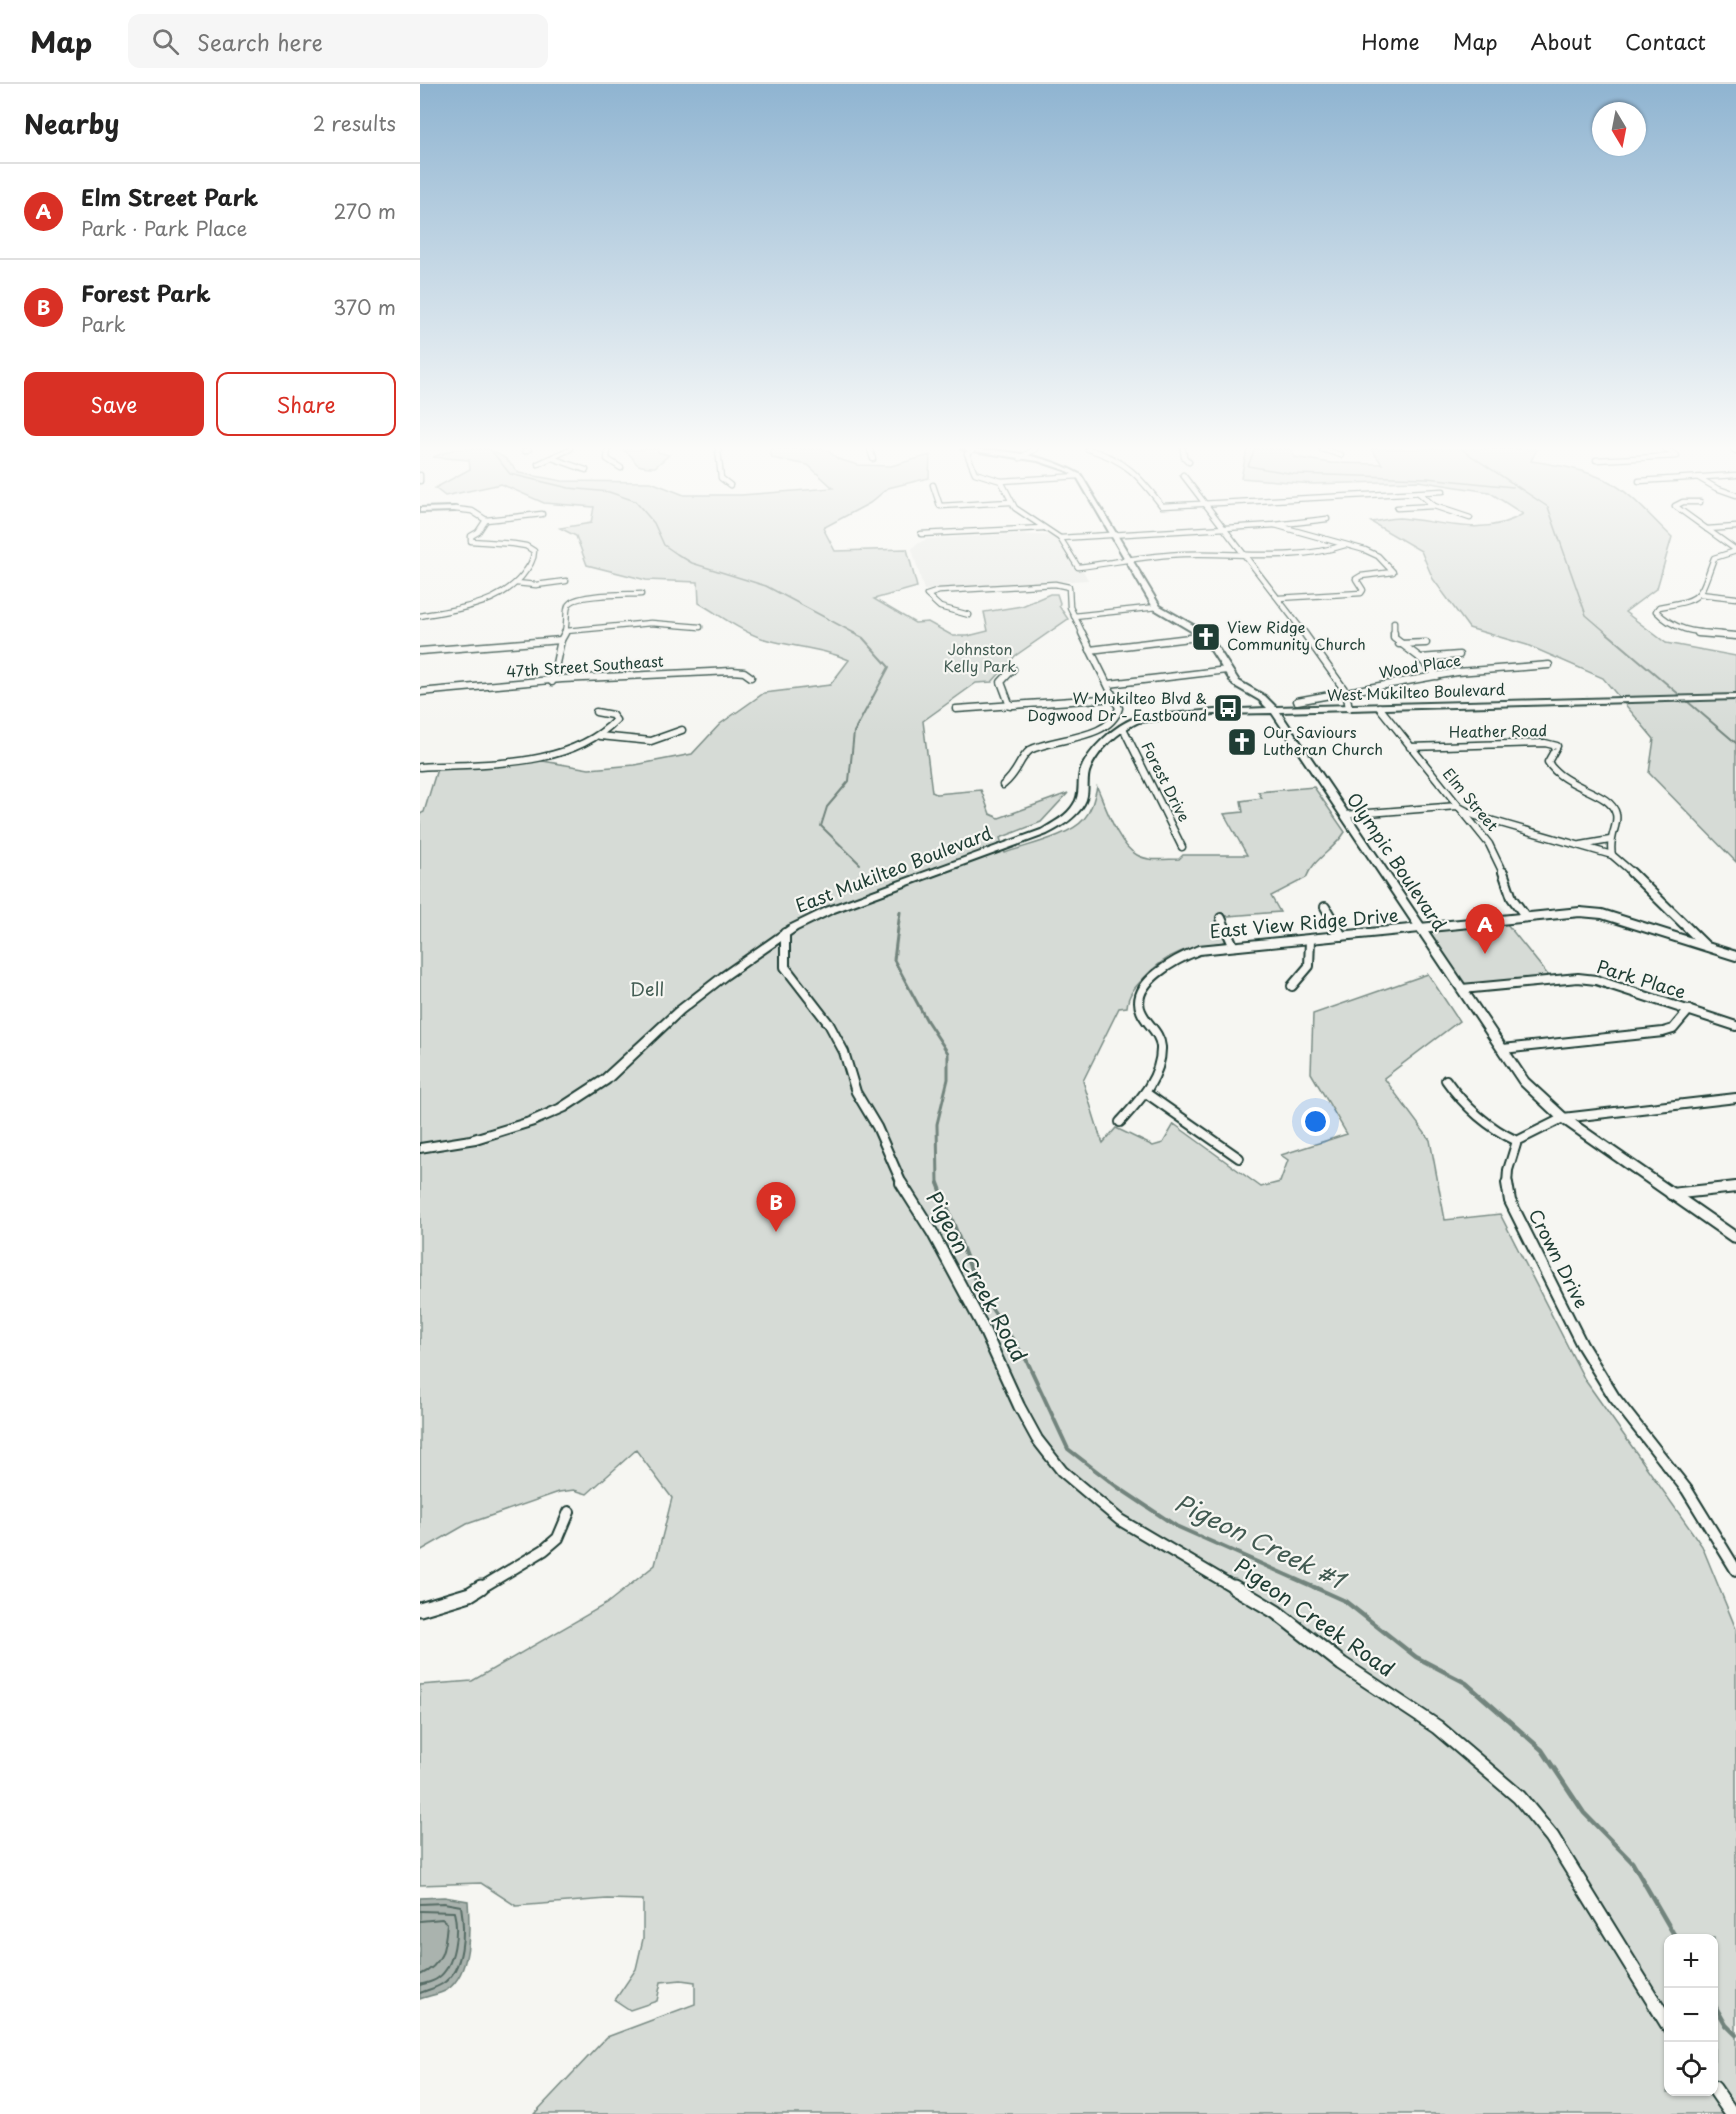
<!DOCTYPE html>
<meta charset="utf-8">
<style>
body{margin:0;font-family:"Playpen Sans",sans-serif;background:#f6f6f6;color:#222}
.controls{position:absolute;right:18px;bottom:18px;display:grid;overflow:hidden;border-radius:12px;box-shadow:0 2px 4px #0004}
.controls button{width:54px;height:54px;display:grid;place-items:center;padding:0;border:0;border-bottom:2px solid #e0e0e0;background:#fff;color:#222;font:30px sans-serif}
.compass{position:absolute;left:1172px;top:18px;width:54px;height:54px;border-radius:50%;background:#fff;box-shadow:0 2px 4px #0004;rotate:170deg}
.you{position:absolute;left:896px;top:1038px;width:21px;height:21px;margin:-15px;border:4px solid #fff;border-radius:50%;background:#1a73e8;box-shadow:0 0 0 9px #1a73e833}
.badge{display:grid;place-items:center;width:39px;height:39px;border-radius:50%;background:#d93025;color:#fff;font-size:20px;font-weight:700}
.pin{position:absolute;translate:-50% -50px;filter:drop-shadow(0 2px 3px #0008)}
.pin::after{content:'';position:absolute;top:32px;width:21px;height:18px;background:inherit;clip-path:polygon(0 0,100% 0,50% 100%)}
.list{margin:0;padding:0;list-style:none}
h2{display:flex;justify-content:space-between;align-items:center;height:78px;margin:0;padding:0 24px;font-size:26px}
h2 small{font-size:20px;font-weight:400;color:#767676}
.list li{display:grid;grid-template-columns:39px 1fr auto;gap:18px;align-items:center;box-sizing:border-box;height:96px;padding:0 24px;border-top:2px solid #e0e0e0}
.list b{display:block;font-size:22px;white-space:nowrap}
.list p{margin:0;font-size:20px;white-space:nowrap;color:#767676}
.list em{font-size:20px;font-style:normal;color:#767676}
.actions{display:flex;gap:12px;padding:18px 24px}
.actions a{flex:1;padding:14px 0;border:2px solid #d93025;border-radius:12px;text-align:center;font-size:21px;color:#d93025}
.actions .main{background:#d93025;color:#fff}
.icon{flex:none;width:33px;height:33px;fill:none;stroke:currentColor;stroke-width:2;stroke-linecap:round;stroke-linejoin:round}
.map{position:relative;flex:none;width:1316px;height:2030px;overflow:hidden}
header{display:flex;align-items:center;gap:36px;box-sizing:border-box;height:84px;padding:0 30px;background:#fff;border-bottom:2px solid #e0e0e0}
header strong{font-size:28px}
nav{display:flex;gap:33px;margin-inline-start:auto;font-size:21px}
.search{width:420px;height:54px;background:#f6f6f6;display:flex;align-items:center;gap:15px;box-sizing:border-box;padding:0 21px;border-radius:12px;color:#767676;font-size:22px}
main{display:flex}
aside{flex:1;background:#fff}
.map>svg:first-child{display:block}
.built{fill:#e6e8e4}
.green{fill:#d6dbd6;stroke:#7a8c85;stroke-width:1.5;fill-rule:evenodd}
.water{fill:#aab3ae;stroke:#72847d;stroke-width:1.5}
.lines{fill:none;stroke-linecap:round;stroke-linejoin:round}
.shore{stroke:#576c65;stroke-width:2}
.stream-far4{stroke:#72847d;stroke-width:1.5}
.stream-far3{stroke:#72847d;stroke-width:2}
.stream-far2{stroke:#72847d;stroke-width:3}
.stream-far1{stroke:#72847d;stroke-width:4}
.stream{stroke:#72847d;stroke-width:4.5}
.street-far4-casing{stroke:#1f3d34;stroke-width:7}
.street-far3-casing{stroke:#1f3d34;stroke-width:9}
.street-far2-casing{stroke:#1f3d34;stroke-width:12}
.street-far1-casing{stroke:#1f3d34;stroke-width:14}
.street-casing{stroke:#1f3d34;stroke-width:17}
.secondary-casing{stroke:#1f3d34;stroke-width:4}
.street-far4{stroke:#f6f6f2;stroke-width:4.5}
.street-far3{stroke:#f6f6f2;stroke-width:6}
.street-far2{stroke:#f6f6f2;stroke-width:8}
.street-far1{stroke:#f6f6f2;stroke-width:10}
.street{stroke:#f6f6f2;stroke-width:13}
.secondary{fill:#f6f6f2;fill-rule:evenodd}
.labels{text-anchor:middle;stroke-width:4.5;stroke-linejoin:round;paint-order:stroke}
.far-poi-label{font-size:15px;fill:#1f3d34;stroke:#f6f6f2;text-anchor:start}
.far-park-label{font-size:15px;fill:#445d54;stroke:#f6f6f2}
.far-street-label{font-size:15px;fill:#1f3d34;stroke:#f6f6f2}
.street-label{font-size:18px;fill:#1f3d34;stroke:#f6f6f2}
.park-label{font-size:18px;fill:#445d54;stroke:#f6f6f2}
.near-street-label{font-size:21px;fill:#1f3d34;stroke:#f6f6f2}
.near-water-label{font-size:24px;font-style:italic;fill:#425a52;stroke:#f6f6f2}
</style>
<header>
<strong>Map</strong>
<div class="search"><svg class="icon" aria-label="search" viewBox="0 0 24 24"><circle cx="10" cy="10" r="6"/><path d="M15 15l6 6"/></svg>Search here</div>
<nav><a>Home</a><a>Map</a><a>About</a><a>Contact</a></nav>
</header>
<main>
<aside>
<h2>Nearby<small>2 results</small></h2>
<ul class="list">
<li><span class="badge">A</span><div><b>Elm Street Park</b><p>Park · Park Place</p></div><em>270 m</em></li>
<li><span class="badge">B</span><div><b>Forest Park</b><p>Park</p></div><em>370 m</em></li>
</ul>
<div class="actions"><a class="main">Save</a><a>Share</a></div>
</aside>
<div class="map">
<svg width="1316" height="2030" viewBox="0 0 1316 2030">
<rect width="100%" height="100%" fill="#f6f6f2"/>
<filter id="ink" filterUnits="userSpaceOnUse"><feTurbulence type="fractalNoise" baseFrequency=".0167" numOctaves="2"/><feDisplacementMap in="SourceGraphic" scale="12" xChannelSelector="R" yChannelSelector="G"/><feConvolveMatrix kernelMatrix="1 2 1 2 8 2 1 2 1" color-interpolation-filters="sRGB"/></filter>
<g filter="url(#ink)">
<!-- built -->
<polygon class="built" points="589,450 645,452 668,496 504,506 492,465 495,461 507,455"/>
<!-- green -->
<g class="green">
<path d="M 35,365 L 69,365 L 85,374 L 99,389 L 142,397 L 231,398 L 264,411 L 321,411 L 413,404 L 388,381 L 352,374 L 350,365 L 406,365 L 418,375 L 438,381 L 471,382 L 510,371 L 509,394 L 468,404 L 450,419 L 403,444 L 415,467 L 487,465 L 497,503 L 454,515 L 495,539 L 508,538 L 533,552 L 548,552 L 568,547 L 564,528 L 602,522 L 630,510 L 637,510 L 640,519 L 639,522 L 648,535 L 595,572 L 572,598 L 556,599 L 503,637 L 512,708 L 516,710 L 561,706 L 570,730 L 579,734 L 648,709 L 621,738 L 580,754 L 585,769 C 607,761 650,752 664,735 C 672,726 674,714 677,703 C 686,723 698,761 717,771 C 729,778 746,775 759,775 L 763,771 L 827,771 L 804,730 L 823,728 L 821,717 L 842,714 L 838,708 L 894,703 L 925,748 C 914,766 893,775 886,794 L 851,812 L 860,828 L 796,833 L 806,858 C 769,863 748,867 723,895 C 714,904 708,911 707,923 L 699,924 L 663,997 L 680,1052 L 683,1059 L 696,1044 L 733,1062 L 743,1059 L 754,1040 L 841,1103 L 860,1098 L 868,1076 L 861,1071 L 927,1050 L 891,989 L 893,930 L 1008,890 L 1039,937 L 964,994 L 1010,1056 L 1025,1136 L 1080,1130 L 1165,1296 L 1282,1462 L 1316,1545 L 1316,2030 L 114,2030 L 187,1953 L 275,1920 L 275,1898 L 261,1896 L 241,1898 L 237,1917 L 210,1926 L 195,1916 L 216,1885 L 223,1855 L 223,1816 L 187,1815 L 96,1822 L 61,1799 L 0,1801 L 0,1601 L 52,1597 L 186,1520 L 235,1481 L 252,1414 L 216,1366 L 167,1410 L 154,1406 L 139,1408 L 47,1440 L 0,1467 L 0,730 L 4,728 L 17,685 L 117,676 L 169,685 L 215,681 L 272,670 L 300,640 L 344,609 L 410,601 L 429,576 C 402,564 375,563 348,556 C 324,550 300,531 279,519 L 278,498 L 226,496 L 167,481 L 156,452 L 140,444 L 171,439 L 174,423 L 124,419 L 81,400 L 25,412 L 15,404 L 50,385 L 49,376 L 13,373 ZM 1248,1854 L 1294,1854 L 1294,2008 L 1248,2008 Z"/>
<path d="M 238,365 L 238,368 L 249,371 L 235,383 C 206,383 221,375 203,366 Z"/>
<path d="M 827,365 L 872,365 L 874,373 L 911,379 L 962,380 L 951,365 L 1117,365 L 1111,377 C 1138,381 1163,385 1188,397 C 1212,409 1232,435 1252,453 L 1237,504 L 1205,528 L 1246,559 L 1316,572 L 1316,778 L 1229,689 L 1234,655 L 1183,594 L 1107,561 L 1049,544 L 1013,495 L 1001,467 L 951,438 C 960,437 970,434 979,434 C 1021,437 1064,454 1103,430 L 1069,408 L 998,397 L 893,400 L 821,394 Z"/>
<polygon points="1083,835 1132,896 1042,905 999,845"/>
</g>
<!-- water -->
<path class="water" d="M 24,1813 L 48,1817 C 50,1844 52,1888 27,1906 C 20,1910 8,1912 0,1915 L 0,1814 Z"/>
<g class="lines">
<!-- shore -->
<g class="shore">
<path d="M 0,1820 L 24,1819 L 41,1822 C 45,1846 45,1886 22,1900 C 16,1904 7,1906 0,1909"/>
<path d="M 0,1827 L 34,1828 C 39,1847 35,1882 18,1894 C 13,1898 6,1899 0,1901"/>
<path d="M 0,1837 L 22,1835 L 27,1839 C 25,1863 24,1880 0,1891"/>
</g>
<!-- stream-far4 -->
<g class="stream-far4">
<polyline points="70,365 90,390 149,404 189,408 215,417 234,439 244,461 257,470 272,479 346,502 436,550"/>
<polyline points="835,365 828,382 874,390 1007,394 1093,403"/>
<polyline points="1041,365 1128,423 1166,531 1188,550"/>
</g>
<!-- stream-far3 -->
<g class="stream-far3">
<polyline points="433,549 443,554 469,583 434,648 429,697 407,723 401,742 440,780"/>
<polyline points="1187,549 1261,612"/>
<polyline points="1268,618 1316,659"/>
</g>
<!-- stream-far2 -->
<polyline class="stream-far2" points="480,828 474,876 507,937 528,969 528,995 517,1040 518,1100"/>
<!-- stream-far1 -->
<polyline class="stream-far1" points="518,1099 558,1204 607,1277 648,1365 696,1402 756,1442 898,1505"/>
<!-- stream -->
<g class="stream">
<polyline points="894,1503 925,1517 996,1573 1046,1599 1122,1666 1164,1729 1212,1778 1256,1854"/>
<polyline points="1294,1920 1306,1941 1316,1951"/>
</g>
<!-- street-far4 casing -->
<g class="street-far4-casing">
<g id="street-far4">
<polyline points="188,365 187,375 201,384"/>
<polyline points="298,365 301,394 310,401"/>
<polyline points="450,365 453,375"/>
<path d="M 553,365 L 547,370 L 555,389 L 581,397 L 595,424 L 640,454 L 658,483 C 693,479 728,471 764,470 C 819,468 872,478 925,461"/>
<path d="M 668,365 C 706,376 719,392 742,422 L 1023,407"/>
<polyline points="763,365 764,373 769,378"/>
<polyline points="902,365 921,371"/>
<polyline points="1313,365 1316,367"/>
<polyline points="105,367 109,365"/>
<polyline points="132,374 166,386"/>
<polyline points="600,374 615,365"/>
<polyline points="1176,376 1257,372 1246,365"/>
<polyline points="118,380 150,365"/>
<polyline points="0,391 0,397"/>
<polyline points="763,391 885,550"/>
<polyline points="1279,394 1296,404 1316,411"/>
<polyline points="581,397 659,392"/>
<polyline points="1219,397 1316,391"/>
<polyline points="513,401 520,422 590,418"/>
<polyline points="999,409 1014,422 1050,434"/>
<polyline points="1280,418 1263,418 1255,422 1316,466"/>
<polyline points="977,424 1014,422"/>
<polyline points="66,436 122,430"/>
<polyline points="855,441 945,466 958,472 973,488 941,492 936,495 943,506 941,509 859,514"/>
<polyline points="1287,445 1316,443"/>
<polyline points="501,450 623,444"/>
<polyline points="640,454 855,441 907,435"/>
<polyline points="96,499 116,501 146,497"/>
<polyline points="1280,510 1316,514"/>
<polyline points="549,531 520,523 507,511 519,507 635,500 649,503 650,523 663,550"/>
<path d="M 0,532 C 36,525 77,522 102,492 C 108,484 114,477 114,467 L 106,462 L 94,460 L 51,457 L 51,452 L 58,448 L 66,436 L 52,427 L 35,425"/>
<polyline points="654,532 737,523"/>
<polyline points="974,538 974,550"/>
<polyline points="146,547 231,539 280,543"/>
<path d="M 144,550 C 148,541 145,531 148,522 C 152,509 208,511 221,510"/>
<path d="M 1301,550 C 1274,548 1255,547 1236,527 L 1239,523 C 1284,515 1278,516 1294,474 L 1316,467"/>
</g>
</g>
<!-- street-far3 casing -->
<g class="street-far3-casing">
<g id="street-far3">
<polyline points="884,549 926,608 929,624"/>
<polyline points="974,549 974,554 999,573 1017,592"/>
<polyline points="1278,549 1316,552"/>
<polyline points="979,560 1006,559"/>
<polyline points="670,566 786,552"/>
<polyline points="0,567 141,556"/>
<polyline points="1000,574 1039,571"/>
<polyline points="132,598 141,556 145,549"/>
<polyline points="689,600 807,586"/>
<polyline points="0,608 142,595 312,587 324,588 331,593"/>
<polyline points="877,617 1037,588 1129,581"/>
<polyline points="590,622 581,598 593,585"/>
<polyline points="959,623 1069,760 1083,789"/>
<polyline points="536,625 696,614"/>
<polyline points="703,644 762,763"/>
<polyline points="180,652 231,657 262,646"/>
<path d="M 990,663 L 1125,659 L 1137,662 L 1128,678 C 1144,705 1191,707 1196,730 C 1199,741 1188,753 1192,771 L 1213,789"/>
<path d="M 0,683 C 64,679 148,685 196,636 L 192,631 L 176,628"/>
<path d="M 583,701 C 599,688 598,676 610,666 C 636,653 690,656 699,624 L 662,549"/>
<polyline points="924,731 1037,722 1056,732 1192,771"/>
<polyline points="1161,761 1190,756"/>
</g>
</g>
<!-- street-far2 casing -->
<g class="street-far2-casing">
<g id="street-far2">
<polyline points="1083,788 1092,814 1106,833"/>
<polyline points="1211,788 1286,862"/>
<polyline points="905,823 922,852"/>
<polyline points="801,834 813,861"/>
<polyline points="365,849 365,883 409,940 424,968 436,1008 457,1043 482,1100"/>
<polyline points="872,902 889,882 890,856"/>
<polyline points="1042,905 1158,894 1176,896 1316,942"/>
<polyline points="1083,965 1243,948 1253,945 1269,926"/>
<path d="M 1026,996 C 1045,1023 1067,1043 1097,1057"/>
<polyline points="726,1009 819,1074"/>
<path d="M 700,1038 C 719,1017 742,993 741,963 C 740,948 726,940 721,927 C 709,899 758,874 779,866 L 1160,828 L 1182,830 L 1316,872"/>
<polyline points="1087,1100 1088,1086 1097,1057 1143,1034 1316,1014"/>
</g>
</g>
<!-- street-far1 casing -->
<g class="street-far1-casing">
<g id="street-far1">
<polyline points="481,1099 512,1148 561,1239 599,1322 617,1355 642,1387 700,1436 817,1505"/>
<polyline points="1087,1099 1090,1117 1162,1261 1194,1313 1267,1406 1316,1486"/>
<polyline points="1251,1110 1316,1103"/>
<polyline points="59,1505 124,1466 138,1454 149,1428"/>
</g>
</g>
<!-- street casing -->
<g class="street-casing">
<g id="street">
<polyline points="814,1503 856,1528 922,1580 1017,1643 1099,1713 1132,1753 1248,1941"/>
<polyline points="0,1525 50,1510 61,1503"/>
<polyline points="1294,2004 1312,2030"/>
</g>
</g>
<!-- secondary casing -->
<g class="secondary-casing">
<g id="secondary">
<path d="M 541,365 C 581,365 626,370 661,391 L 740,522 L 789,550 L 819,597 L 845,612 L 856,623 L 1316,611 L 1316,615 L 860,628 L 1108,995 L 1147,1031 L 1316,1148 L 1316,1158 L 1311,1157 L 1139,1037 L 1100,1000 L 852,629 L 794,630 L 719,638 C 699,647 676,667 669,688 C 666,699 670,710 664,720 C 656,734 641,743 627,750 L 414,828 L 377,846 L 308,894 L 263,929 L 189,999 L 146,1027 L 114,1041 L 56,1059 L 0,1068 L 0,1060 L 50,1052 L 106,1035 L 138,1021 L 181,993 L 255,925 L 300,890 L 369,842 L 406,824 L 621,746 C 633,739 647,732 654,720 C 661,710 657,699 660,688 C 668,665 695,641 717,633 L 794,626 L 847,624 L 839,616 L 813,601 L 783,554 L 734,525 L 657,393 L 645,386 L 618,377 Z"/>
<polygon points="0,424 35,423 38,425 35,427 0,428"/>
</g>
</g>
<!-- street-far4 -->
<use href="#street-far4" class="street-far4"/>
<!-- street-far3 -->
<use href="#street-far3" class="street-far3"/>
<!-- street-far2 -->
<use href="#street-far2" class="street-far2"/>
<!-- street-far1 -->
<use href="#street-far1" class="street-far1"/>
<!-- street -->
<use href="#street" class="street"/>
<!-- secondary -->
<use href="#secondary" class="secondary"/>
</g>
</g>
<!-- sky -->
<linearGradient id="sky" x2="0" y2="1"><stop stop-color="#8fb4d1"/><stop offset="0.56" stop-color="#fbfbf9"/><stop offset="1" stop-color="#fbfbf9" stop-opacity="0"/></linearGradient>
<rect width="1316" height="650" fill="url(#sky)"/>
<!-- icons -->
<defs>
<g id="church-square" transform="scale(1.5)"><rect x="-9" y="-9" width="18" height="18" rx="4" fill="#1f3d34" stroke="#f6f6f2"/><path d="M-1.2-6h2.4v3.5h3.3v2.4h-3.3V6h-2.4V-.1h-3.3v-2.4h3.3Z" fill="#fff"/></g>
<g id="bus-square" transform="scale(1.5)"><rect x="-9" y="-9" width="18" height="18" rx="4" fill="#1f3d34" stroke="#f6f6f2"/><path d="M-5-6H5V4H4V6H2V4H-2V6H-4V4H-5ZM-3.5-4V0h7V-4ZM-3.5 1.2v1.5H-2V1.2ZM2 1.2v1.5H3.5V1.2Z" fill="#fff"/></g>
</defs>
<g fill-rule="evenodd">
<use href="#church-square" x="786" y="553"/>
<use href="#bus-square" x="808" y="624"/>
<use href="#church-square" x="822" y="658"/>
</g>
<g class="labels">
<!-- far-poi labels -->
<g class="far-poi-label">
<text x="807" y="549">View Ridge<tspan x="807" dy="17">Community Church</tspan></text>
<text x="787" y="620" text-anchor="end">W Mukilteo Blvd &amp;<tspan x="787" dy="17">Dogwood Dr - Eastbound</tspan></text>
<text x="843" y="654">Our Saviours<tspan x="843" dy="17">Lutheran Church</tspan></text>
</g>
<!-- far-park labels -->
<g class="far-park-label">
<text x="560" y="571">Johnston<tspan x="560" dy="17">Kelly Park</tspan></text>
</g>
<!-- far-street labels -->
<g class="far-street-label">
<text transform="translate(165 583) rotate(-4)" y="5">47th Street Southeast</text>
<text transform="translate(1000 583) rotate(-9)" y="5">Wood Place</text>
<text transform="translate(996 609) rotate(-2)" y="5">West Mukilteo Boulevard</text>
<text transform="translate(1078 648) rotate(-1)" y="5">Heather Road</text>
<text transform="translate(745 698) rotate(63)" y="5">Forest Drive</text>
<text transform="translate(1050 716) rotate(50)" y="5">Elm Street</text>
</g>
<!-- street labels -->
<g class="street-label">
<text transform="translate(976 778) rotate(56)" y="6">Olympic Boulevard</text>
<text transform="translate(474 786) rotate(-21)" y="6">East Mukilteo Boulevard</text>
<text transform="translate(884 840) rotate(-5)" y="6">East View Ridge Drive</text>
<text transform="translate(1221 896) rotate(17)" y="6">Park Place</text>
<text transform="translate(1138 1175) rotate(63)" y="6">Crown Drive</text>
</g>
<!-- park labels -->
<g class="park-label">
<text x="227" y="912">Dell</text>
</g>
<!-- near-street labels -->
<g class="near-street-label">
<text transform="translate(556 1193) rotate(62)" y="7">Pigeon Creek Road</text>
<text transform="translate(894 1534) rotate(35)" y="7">Pigeon Creek Road</text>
</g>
<!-- near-water labels -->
<g class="near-water-label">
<text transform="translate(839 1458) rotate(26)" y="8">Pigeon Creek #1</text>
</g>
</g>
</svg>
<div class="controls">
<button>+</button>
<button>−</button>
<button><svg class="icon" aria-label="locate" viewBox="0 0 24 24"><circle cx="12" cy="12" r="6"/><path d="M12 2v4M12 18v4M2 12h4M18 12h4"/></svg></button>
</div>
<svg class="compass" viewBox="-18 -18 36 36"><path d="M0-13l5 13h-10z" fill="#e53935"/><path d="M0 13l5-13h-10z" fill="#767676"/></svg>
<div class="you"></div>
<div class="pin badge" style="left:1065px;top:870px">A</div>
<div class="pin badge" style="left:356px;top:1148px">B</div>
</div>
</main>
